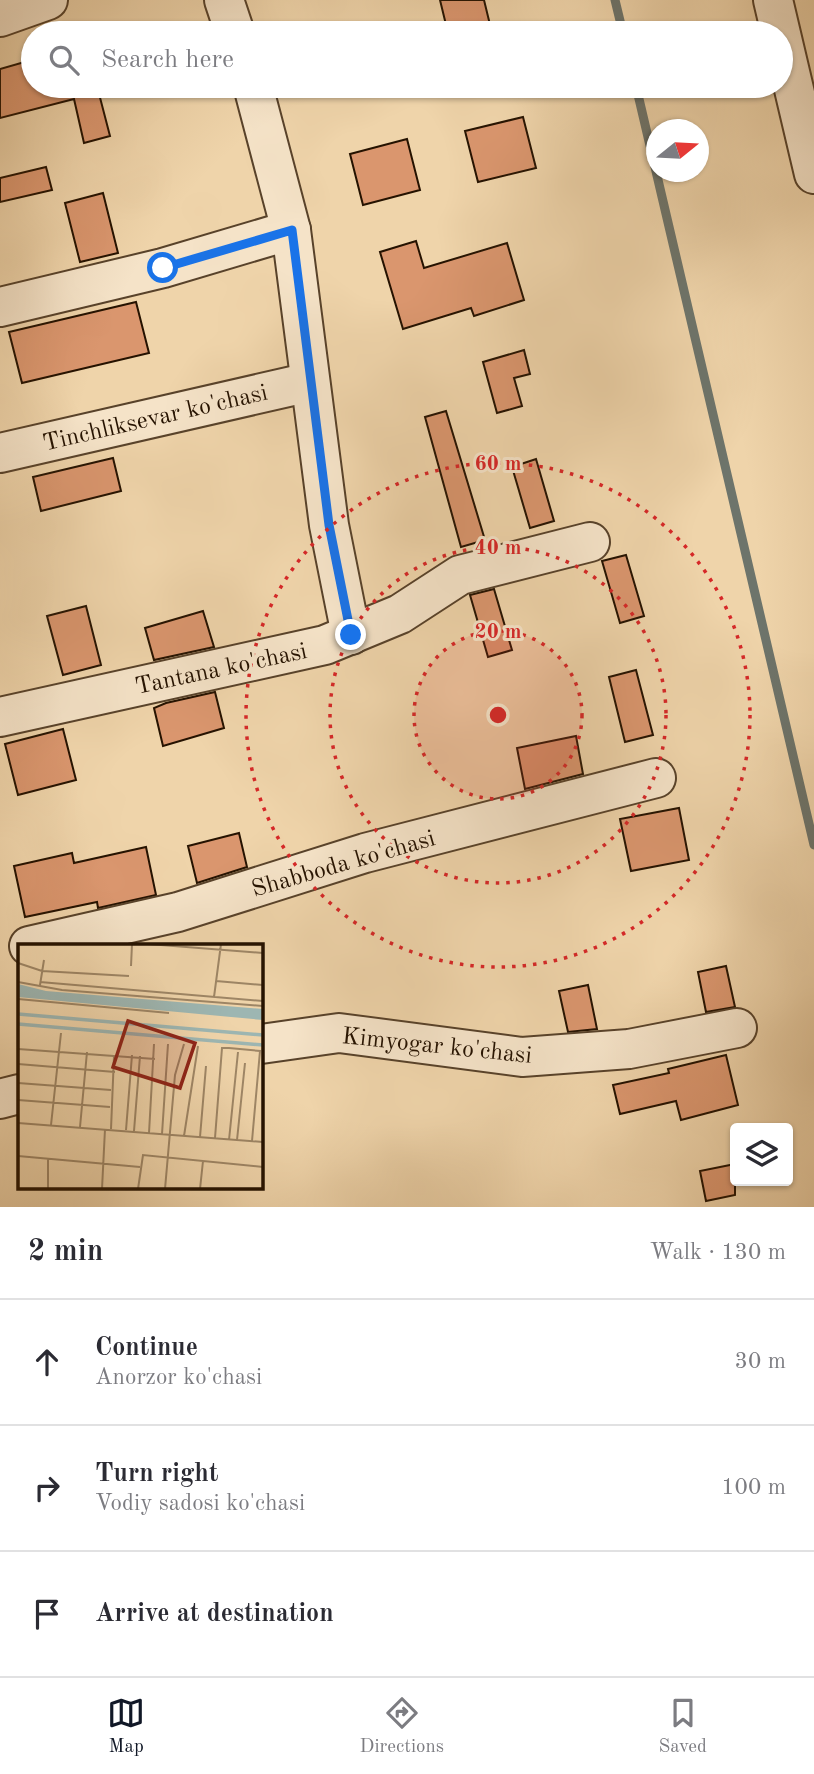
<!DOCTYPE html>
<meta charset="utf-8">
<style>
body{margin:0;font-family:"Old Standard TT",serif;background:#f2f2f3;color:#2b2b33}
.controls{position:absolute;right:21px;bottom:21px;display:grid;overflow:hidden;border-radius:7px;box-shadow:0 2px 5px #0004}
.controls button{width:63px;height:63px;display:grid;place-items:center;padding:0;border:0;border-bottom:2px solid #e1e1e2;background:#fff;color:#2b2b33;font:35px sans-serif}
.compass{position:absolute;left:646px;top:119px;width:63px;height:63px;border-radius:50%;background:#fff;box-shadow:0 2px 5px #0004;rotate:72deg}
.stop{position:absolute;width:21px;height:21px;margin:-16px;border:5px solid #1a73e8;border-radius:50%;background:#fff}
.stop.end{background:#1a73e8;border-color:#fff;box-shadow:0 2px 7px #0008}
.list{margin:0;padding:0;list-style:none}
h2{display:flex;justify-content:space-between;align-items:center;height:91px;margin:0;padding:0 28px;font-size:30px}
h2 small{font-size:23px;font-weight:400;color:#7c7c81}
.list li{display:grid;grid-template-columns:46px 1fr auto;gap:21px;align-items:center;box-sizing:border-box;height:126px;padding:0 28px;border-top:2px solid #e1e1e2}
.list b{display:block;font-size:26px;white-space:nowrap}
.list p{margin:0;font-size:23px;white-space:nowrap;color:#7c7c81}
.list em{font-size:23px;font-style:normal;color:#7c7c81}
.icon{flex:none;width:38px;height:38px;fill:none;stroke:currentColor;stroke-width:2;stroke-linecap:round;stroke-linejoin:round}
.map{position:relative;flex:none;width:814px;height:1207px;overflow:hidden}
.search{position:absolute;background:#fff;box-shadow:0 2px 5px #0004;left:21px;right:21px;top:21px;height:77px;display:flex;align-items:center;gap:18px;box-sizing:border-box;padding:0 24px;border-radius:38px;color:#7c7c81;font-size:26px}
.sheet{height:469px;background:#fff}
nav{display:flex;justify-content:space-around;align-items:center;box-sizing:border-box;height:98px;border-top:2px solid #e1e1e2;background:#fff;font-size:19px;color:#7c7c81}
nav a{display:grid;justify-items:center;gap:4px}
nav .on{color:#111827}
.map>svg:first-child{display:block}
.lines{fill:none;stroke-linecap:round;stroke-linejoin:round}
.stream{stroke:#6d746b;stroke-width:9}
.building{fill:#da966e;stroke:#251200;stroke-width:2}
.minor-casing{stroke:#58422a;stroke-width:42}
.minor{stroke:#f5e3c8;stroke-width:38}
.route{stroke:#1a73e8;stroke-width:9}
.ring{fill:none;stroke:#d62828;stroke-width:3.5;stroke-dasharray:3.5 7}
.labels{text-anchor:middle;stroke-width:6;stroke-linejoin:round;paint-order:stroke}
.street-label{font-size:24px;fill:#251200;stroke:#f5e3c8}
.inset-river{fill:none;stroke:#9db6b2;stroke-width:3.5}
.inset-road{fill:none;stroke:#9e8666;stroke-width:2}
.view{fill:#8f2418;fill-opacity:0.15;stroke:#8f2418;stroke-width:3.5}
.inset-edge{fill:none;stroke:#251200;stroke-width:3.5}
.centre{fill:#d62828;stroke:#f5e3c8;stroke-width:3.5}
.ring-label{font-size:21px;text-anchor:middle;font-weight:bold;fill:#d62828;stroke:#f5e3c8;stroke-width:6;stroke-linejoin:round;paint-order:stroke}
</style>
<div class="map">
<svg width="814" height="1207" viewBox="0 0 814 1207">
<rect width="100%" height="100%" fill="#efd4aa"/>
<filter id="stains"><feTurbulence type="fractalNoise" baseFrequency=".00286" numOctaves="4"/><feColorMatrix values="0 0 0 0 .2 0 0 0 0 .09 0 0 0 0 .02 0 0 0 .5 -.17"/></filter>
<radialGradient id="worn" r=".72"><stop offset=".6" stop-color="#630" stop-opacity="0"/><stop offset="1" stop-color="#630" stop-opacity=".3"/></radialGradient>
<g class="lines">
<!-- stream -->
<g class="stream">
<polyline points="615,0 623,33"/>
<polyline points="636,86 814,845"/>
</g>
</g>
<!-- building -->
<g class="building">
<polygon points="440,0 484,0 492,33 448,33"/>
<polygon points="28,61 33,86 97,86 110,136 84,143 74,99 0,118 0,69"/>
<polygon points="523,117 536,168 478,182 465,131"/>
<polygon points="407,139 420,190 363,205 350,154"/>
<polygon points="46,167 52,190 0,202 0,178"/>
<polygon points="103,193 118,253 80,262 65,203"/>
<polygon points="416,241 424,268 507,243 524,300 474,316 471,308 403,329 380,252"/>
<polygon points="136,302 149,353 22,383 9,332"/>
<polygon points="524,350 530,374 514,378 522,406 497,413 483,362"/>
<polygon points="446,411 485,540 461,547 425,417"/>
<polygon points="113,458 121,491 41,511 33,477"/>
<polygon points="536,459 554,521 530,528 512,467"/>
<polygon points="626,555 644,616 620,623 602,561"/>
<polygon points="494,589 512,650 488,657 470,595"/>
<polygon points="86,606 101,665 63,675 47,616"/>
<polygon points="203,611 214,647 154,660 145,628"/>
<polygon points="636,670 653,735 625,742 609,677"/>
<polygon points="215,692 224,728 163,746 154,708 166,703"/>
<polygon points="63,729 76,780 18,795 5,744"/>
<polygon points="576,736 583,774 525,789 517,748"/>
<polygon points="679,808 689,860 631,871 620,819"/>
<polygon points="239,833 247,867 197,883 188,846"/>
<polygon points="146,847 156,895 98,908 97,902 25,917 14,866 72,853 74,863"/>
<polygon points="726,966 735,1007 706,1012 698,972"/>
<polygon points="588,985 597,1029 568,1032 559,991"/>
<polygon points="726,1055 738,1105 681,1120 676,1101 620,1114 613,1085 669,1073 668,1069"/>
<polygon points="735,1164 735,1195 706,1201 700,1171"/>
</g>
<g class="lines">
<!-- minor casing -->
<g class="minor-casing">
<g id="minor">
<polyline points="224,0 235,33"/>
<polyline points="773,0 814,174"/>
<polyline points="0,17 48,0"/>
<polyline points="253,86 291,230 329,525 351,635"/>
<polyline points="0,307 163,268 291,230"/>
<polyline points="0,453 310,382"/>
<polyline points="0,717 325,645 400,614 460,575 590,542"/>
<polyline points="29,946 178,912 365,853 656,778"/>
<polyline points="261,1044 339,1033 522,1057 629,1049 737,1028"/>
<polyline points="0,1099 19,1094"/>
</g>
</g>
<!-- minor -->
<use href="#minor" class="minor"/>
</g>
<g class="lines">
<!-- route -->
<polyline class="route" points="163,268 292,230 329,525 351,635"/>
</g>
<!-- distance rings -->
<circle cx="498" cy="715" r="84" fill="#d62828" fill-opacity=".12"/>
<g class="ring">
<circle cx="498" cy="715" r="84"/>
<circle cx="498" cy="715" r="168"/>
<circle cx="498" cy="715" r="252"/>
</g>
<g class="labels">
<!-- street labels -->
<g class="street-label">
<text transform="translate(155 417) rotate(-13)" y="8">Tinchliksevar ko'chasi</text>
<text transform="translate(221 668) rotate(-12)" y="8">Tantana ko'chasi</text>
<text transform="translate(343 863) rotate(-16)" y="8">Shabboda ko'chasi</text>
<text transform="translate(437 1045) rotate(6)" y="8">Kimyogar ko'chasi</text>
</g>
</g>
<!-- overview -->
<g transform="translate(18 944)">
<rect width="245" height="245" fill="#efd4aa"/>
<path d="M 0,40 L 28,47 L 245,65 L 245,76 L 0,53 Z" fill="#9db6b2"/>
<path class="inset-river" d="M 0,70 L 245,91M 0,80 L 245,101"/>
<path class="inset-road" d="M 130,0 L 245,9M 0,19 L 24,27 L 111,32M 113,22 L 114,0M 198,37 L 245,41M 0,38 L 44,46 L 245,62M 22,38 L 245,57M 22,41 L 26,16M 196,53 L 203,0M 0,55 L 151,69M 0,105 L 137,115M 0,120 L 97,128M 0,139 L 93,146M 0,156 L 92,163M 0,179 L 245,198M 33,181 L 43,89M 62,183 L 69,108M 93,185 L 96,112M 108,186 L 114,111M 116,187 L 122,112M 131,189 L 136,100M 144,190 L 150,100M 166,192 L 180,102M 182,193 L 188,122M 197,194 L 204,104 L 211,104 L 242,107 L 234,197M 211,196 L 220,108M 219,196 L 227,119M 0,212 L 122,223M 30,215 L 30,245M 84,245 L 87,185M 120,245 L 125,211 L 245,223M 147,245 L 157,131 L 166,100M 182,245 L 185,217"/>
<path class="view" d="M 110,77 L 177,99 L 162,144 L 95,123 Z"/>
<rect width="245" height="245" class="inset-edge"/>
</g>
<circle cx="498" cy="715" r="10" class="centre"/>
<g class="ring-label">
<text x="498" y="470">60 m</text>
<text x="498" y="554">40 m</text>
<text x="498" y="638">20 m</text>
</g>
<rect width="100%" height="100%" filter="url(#stains)"/>
<rect width="100%" height="100%" fill="url(#worn)"/>
</svg>
<div class="controls">
<button><svg class="icon" aria-label="layers" viewBox="0 0 24 24"><path d="M12 4l9 5-9 5-9-5zM3 14l9 5 9-5"/></svg></button>
</div>
<svg class="compass" viewBox="-18 -18 36 36"><path d="M0-13l5 13h-10z" fill="#e53935"/><path d="M0 13l5-13h-10z" fill="#7c7c81"/></svg>
<div class="stop" style="left:163px;top:268px"></div>
<div class="stop end" style="left:351px;top:635px"></div>
<div class="search"><svg class="icon" aria-label="search" viewBox="0 0 24 24"><circle cx="10" cy="10" r="6"/><path d="M15 15l6 6"/></svg>Search here</div>
</div>
<section class="sheet">
<h2>2 min<small>Walk · 130 m</small></h2>
<ul class="list">
<li><svg class="icon" aria-label="ahead" viewBox="0 0 24 24"><path d="M12 20V5M6 11l6-6 6 6"/></svg><div><b>Continue</b><p>Anorzor ko'chasi</p></div><em>30 m</em></li>
<li><svg class="icon" aria-label="right" viewBox="0 0 24 24"><path d="M7 20v-9h11M14 6l5 5-5 5"/></svg><div><b>Turn right</b><p>Vodiy sadosi ko'chasi</p></div><em>100 m</em></li>
<li><svg class="icon" aria-label="arrive" viewBox="0 0 24 24"><path d="M6 21V4h12l-3 4 3 4H6"/></svg><div><b>Arrive at destination</b></div></li>
</ul>
</section>
<nav>
<a class="on"><svg class="icon" aria-label="map" viewBox="0 0 24 24"><path d="M3 6l6-2 6 2 6-2v14l-6 2-6-2-6 2zM9 4v14M15 6v14"/></svg>Map</a>
<a><svg class="icon" aria-label="directions" viewBox="0 0 24 24"><path d="M12 3l9 9-9 9-9-9zM9 14v-3h6M13 9l2 2-2 2"/></svg>Directions</a>
<a><svg class="icon" aria-label="saved" viewBox="0 0 24 24"><path d="M7 4h10v16l-5-4-5 4z"/></svg>Saved</a>
</nav>
